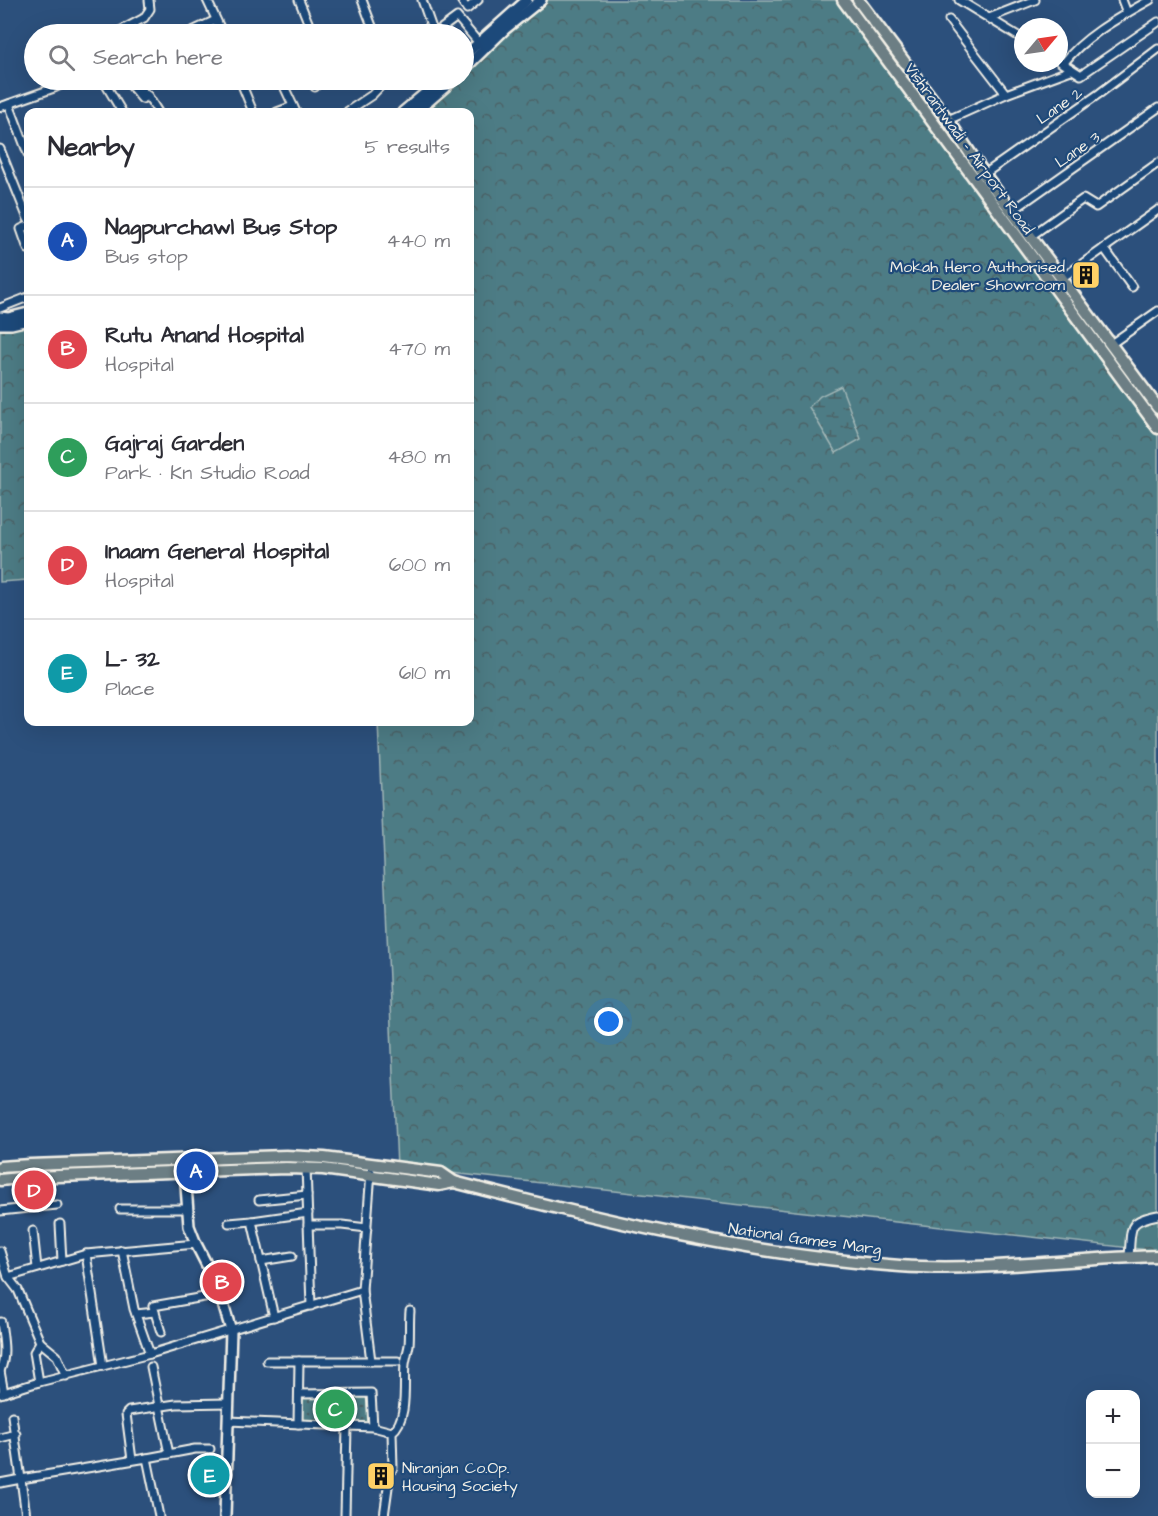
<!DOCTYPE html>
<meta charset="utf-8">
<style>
body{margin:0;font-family:"Architects Daughter",sans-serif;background:#f7f7f7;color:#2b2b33}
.controls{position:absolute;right:18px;bottom:18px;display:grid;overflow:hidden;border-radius:12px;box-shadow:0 6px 24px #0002}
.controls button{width:54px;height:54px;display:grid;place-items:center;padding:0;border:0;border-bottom:2px solid #e1e1e2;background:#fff;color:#2b2b33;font:30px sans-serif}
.compass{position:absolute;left:1014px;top:18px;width:54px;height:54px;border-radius:50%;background:#fff;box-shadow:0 6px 24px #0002;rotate:61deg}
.you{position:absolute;left:609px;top:1022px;width:21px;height:21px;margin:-15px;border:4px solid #fff;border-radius:50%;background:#1a73e8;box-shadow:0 0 0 9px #1a73e833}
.badge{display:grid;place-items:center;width:39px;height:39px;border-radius:50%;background:#2563eb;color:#fff;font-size:20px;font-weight:700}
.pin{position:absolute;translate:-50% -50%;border:3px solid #fff;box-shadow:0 2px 6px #0006}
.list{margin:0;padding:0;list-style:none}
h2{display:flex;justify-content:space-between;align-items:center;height:78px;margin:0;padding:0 24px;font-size:26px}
h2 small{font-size:20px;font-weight:400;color:#7c7c81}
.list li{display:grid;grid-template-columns:39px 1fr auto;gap:18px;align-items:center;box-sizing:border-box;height:108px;padding:0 24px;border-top:2px solid #e1e1e2}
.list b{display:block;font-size:22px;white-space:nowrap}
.list p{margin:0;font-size:20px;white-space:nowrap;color:#7c7c81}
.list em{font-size:20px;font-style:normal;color:#7c7c81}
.icon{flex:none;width:33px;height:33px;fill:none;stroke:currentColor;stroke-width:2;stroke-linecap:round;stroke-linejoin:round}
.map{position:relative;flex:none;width:1158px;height:1516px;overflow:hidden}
.search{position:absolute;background:#fff;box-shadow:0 6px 24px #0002;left:24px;top:24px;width:450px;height:66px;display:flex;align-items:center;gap:15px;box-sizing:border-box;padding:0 21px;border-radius:33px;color:#7c7c81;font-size:22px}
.panel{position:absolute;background:#fff;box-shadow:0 6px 24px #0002;left:24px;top:108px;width:450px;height:618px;border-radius:12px}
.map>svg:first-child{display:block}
.grass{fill:url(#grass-dots);stroke:#a1b6b6;stroke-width:1.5}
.forest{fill:url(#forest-crowns);stroke:#a1b6b6;stroke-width:1.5}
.wetland{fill:url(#wetland-marsh);stroke:#a1b6b6;stroke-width:1.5}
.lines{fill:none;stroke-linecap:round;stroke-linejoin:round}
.street-casing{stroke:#f4f1e8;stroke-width:11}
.secondary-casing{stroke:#f4f1e8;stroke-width:14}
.primary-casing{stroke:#f4f1e8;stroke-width:15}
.street{stroke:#1f4a7a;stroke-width:7}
.secondary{stroke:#1f4a7a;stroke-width:9}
.primary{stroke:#6c7e84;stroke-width:10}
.labels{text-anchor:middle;stroke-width:4.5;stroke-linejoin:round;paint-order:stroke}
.street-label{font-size:16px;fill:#f4f1e8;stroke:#1f4a7a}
.poi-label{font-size:16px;fill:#f4f1e8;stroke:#1f4a7a;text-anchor:end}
</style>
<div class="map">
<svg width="1158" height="1516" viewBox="0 0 1158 1516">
<defs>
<pattern id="grass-dots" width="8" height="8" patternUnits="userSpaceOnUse" patternTransform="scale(1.5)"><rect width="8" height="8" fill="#4e7c85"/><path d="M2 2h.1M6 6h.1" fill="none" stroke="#4c6266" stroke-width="1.8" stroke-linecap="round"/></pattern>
<pattern id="forest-crowns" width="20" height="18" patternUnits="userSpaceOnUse" patternTransform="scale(1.5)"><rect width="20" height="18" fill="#4e7c85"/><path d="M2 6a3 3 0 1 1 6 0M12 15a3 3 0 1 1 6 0" fill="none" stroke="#4c6266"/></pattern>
<pattern id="wetland-marsh" width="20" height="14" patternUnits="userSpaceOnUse" patternTransform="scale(1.5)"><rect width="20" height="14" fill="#4e7c85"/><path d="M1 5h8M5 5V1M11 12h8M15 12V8" fill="none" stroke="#4c6266"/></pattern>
</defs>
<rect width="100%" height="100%" fill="#2c507c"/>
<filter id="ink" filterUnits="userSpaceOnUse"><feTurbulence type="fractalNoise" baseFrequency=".0167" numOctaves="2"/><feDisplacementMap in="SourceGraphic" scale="12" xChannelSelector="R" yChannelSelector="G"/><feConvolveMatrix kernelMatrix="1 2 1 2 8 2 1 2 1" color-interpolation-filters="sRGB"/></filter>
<g filter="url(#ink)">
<!-- grass -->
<polygon class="grass" points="371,1393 373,1427 298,1424 299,1394"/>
<!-- forest -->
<g class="forest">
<polygon points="536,0 851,0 1158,398 1158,1251 397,1167 378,722 470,722 470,112 397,112 445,80 464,80 464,64"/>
<polygon points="0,312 28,316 28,580 0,582"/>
</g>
<!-- wetland -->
<polygon class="wetland" points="841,386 861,439 836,453 809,407 820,396"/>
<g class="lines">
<!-- street casing -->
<g class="street-casing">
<g id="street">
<polyline points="207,0 223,34"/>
<polyline points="299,0 310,27 308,34"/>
<polyline points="362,0 375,34"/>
<polyline points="422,0 434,34"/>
<polyline points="461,0 467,9 478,0"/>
<polyline points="959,0 1023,39"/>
<polyline points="1122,0 1127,13"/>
<polyline points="989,18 1035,0"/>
<polyline points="949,20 1006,94"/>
<polyline points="144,32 146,34"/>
<polyline points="114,34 144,18 150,9 149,0"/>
<polyline points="186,34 216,20"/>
<polyline points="434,34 457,17 478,42"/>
<polyline points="1059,61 1081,75 1158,22"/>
<path d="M 1063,64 C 1084,36 1120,17 1150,0"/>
<polyline points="103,80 122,112"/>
<polyline points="123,80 127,81 142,99 148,96"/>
<polyline points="130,80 148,96 158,112"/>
<polyline points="240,80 253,112"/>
<polyline points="281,80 296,112"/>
<polyline points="312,80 315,87"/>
<polyline points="9,104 28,154"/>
<polyline points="0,107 54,88 71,80"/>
<polyline points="277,112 293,106"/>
<polyline points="349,112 348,111 372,95 386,80"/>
<polyline points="948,120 1006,94 1071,70"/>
<polyline points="0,149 28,219"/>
<polyline points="983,175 1100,93 1158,49"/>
<polyline points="1012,211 1158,108"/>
<polyline points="28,226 21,229 28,249"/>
<polyline points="1031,236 1083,199 1096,207 1158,163"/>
<polyline points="1104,248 1132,287"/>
<polyline points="1062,278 1158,210"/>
<polyline points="0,308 28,297"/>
<polyline points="1111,344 1158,311"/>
<polyline points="306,1167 311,1306"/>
<polyline points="259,1200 307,1195"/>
<polyline points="120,1209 187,1209"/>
<polyline points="0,1211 57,1205"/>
<polyline points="229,1223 252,1221"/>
<polyline points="60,1224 62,1261"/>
<polyline points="308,1225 342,1225 367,1228"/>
<polyline points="33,1231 37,1268"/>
<polyline points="122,1250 134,1309 150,1354"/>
<polyline points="0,1251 8,1277 86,1254 196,1244"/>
<polyline points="86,1254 103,1366"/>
<path d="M 1129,1256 C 1132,1227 1126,1221 1158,1215"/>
<polyline points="261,1261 292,1256"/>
<polyline points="8,1277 18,1290 40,1342 57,1356 66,1376"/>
<polyline points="362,1290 371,1361"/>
<polyline points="136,1314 155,1312"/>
<polyline points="274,1317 252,1221 308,1213"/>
<polyline points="161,1332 153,1306 221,1294"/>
<polyline points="267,1361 398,1361"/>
<polyline points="151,1367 169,1454"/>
<path d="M 0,1371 C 7,1356 3,1338 1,1322"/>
<polyline points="0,1371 4,1393"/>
<polyline points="39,1382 34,1352 40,1342"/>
<polyline points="0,1394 39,1382 150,1354 362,1290 371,1172"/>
<polyline points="299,1394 371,1393 373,1427"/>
<polyline points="228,1421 373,1427 392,1432"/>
<polyline points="298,1424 299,1361"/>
<polyline points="0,1438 16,1434"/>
<polyline points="147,1458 195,1449 210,1449"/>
<polyline points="132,1460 126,1414 129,1411 176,1404 229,1403"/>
<polyline points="0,1483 21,1479 12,1416"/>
<polyline points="26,1516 21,1479 147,1458 159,1516"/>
<polyline points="345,1516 347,1426"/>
<path d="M 384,1516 L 390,1473 L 393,1468 L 392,1432 C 409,1419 403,1382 405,1364 C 406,1357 408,1351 409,1345 C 410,1334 409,1322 410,1311"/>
</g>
</g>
<!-- secondary casing -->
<g class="secondary-casing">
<g id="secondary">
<polyline points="464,56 527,0"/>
<polyline points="464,69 505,29 541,0"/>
<polyline points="403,112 441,80"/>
<polyline points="416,112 453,80"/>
<polyline points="0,317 8,318 28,313"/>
<polyline points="0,324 11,324 28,320"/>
<polyline points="184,1159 189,1226 196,1244 217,1285 231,1330 225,1516"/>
</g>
</g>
<!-- primary casing -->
<g class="primary-casing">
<g id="primary">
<polyline points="843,0 1158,428"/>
<polyline points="858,0 948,120 984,174 1158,408"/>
<path d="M 0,1167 L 30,1165 L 286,1156 L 324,1158 L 441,1173 L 454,1182 C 601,1220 749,1255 900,1266 C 985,1272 1072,1258 1158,1256"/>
<polyline points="0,1180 30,1177 286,1168 323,1169 439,1185 454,1182"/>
</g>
</g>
<!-- street -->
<use href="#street" class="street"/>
<!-- secondary -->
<use href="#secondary" class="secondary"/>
<!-- primary -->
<use href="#primary" class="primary"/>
</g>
</g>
<!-- icons -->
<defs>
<g id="building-square" transform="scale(1.5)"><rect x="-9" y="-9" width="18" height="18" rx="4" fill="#ffd166" stroke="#1f4a7a"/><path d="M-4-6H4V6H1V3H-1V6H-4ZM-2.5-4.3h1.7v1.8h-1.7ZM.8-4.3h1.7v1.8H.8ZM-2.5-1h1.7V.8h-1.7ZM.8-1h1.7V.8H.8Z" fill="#111"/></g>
</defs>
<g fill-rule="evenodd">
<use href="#building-square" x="1086" y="275"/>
<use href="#building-square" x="381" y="1476"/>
</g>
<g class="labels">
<!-- street labels -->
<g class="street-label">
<text transform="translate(1059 105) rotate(-35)" y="6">Lane 2</text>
<text transform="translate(970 148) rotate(54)" y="6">Vishrantwadi - Airport Road</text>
<text transform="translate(1077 149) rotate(-35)" y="6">Lane 3</text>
<text transform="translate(805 1238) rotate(8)" y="6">National Games Marg</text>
</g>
<!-- poi labels -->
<g class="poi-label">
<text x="1065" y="272">Mokah Hero Authorised<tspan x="1065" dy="18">Dealer Showroom</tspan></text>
<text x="402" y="1473" text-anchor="start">Niranjan Co.Op.<tspan x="402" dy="18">Housing Society</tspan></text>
</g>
</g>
</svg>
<div class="controls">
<button>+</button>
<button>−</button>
</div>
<svg class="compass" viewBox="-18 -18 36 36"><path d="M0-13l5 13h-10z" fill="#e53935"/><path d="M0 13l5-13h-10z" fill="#7c7c81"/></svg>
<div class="you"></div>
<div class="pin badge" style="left:196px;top:1171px;background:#1a4fb4">A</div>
<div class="pin badge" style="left:222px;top:1282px;background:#e0444e">B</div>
<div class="pin badge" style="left:335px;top:1409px;background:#2e9e5b">C</div>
<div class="pin badge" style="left:34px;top:1190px;background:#e0444e">D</div>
<div class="pin badge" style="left:210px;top:1475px;background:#0f9aa8">E</div>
<div class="search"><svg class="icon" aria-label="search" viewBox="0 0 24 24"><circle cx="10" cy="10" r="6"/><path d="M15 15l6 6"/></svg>Search here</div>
<section class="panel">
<h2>Nearby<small>5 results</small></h2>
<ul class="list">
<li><span class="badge" style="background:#1a4fb4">A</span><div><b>Nagpurchawl Bus Stop</b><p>Bus stop</p></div><em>440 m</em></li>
<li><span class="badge" style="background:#e0444e">B</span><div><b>Rutu Anand Hospital</b><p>Hospital</p></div><em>470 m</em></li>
<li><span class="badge" style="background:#2e9e5b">C</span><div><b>Gajraj Garden</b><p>Park · Kn Studio Road</p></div><em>480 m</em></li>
<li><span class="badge" style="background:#e0444e">D</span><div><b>Inaam General Hospital</b><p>Hospital</p></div><em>600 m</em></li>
<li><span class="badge" style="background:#0f9aa8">E</span><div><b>L- 32</b><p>Place</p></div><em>610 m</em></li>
</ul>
</section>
</div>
